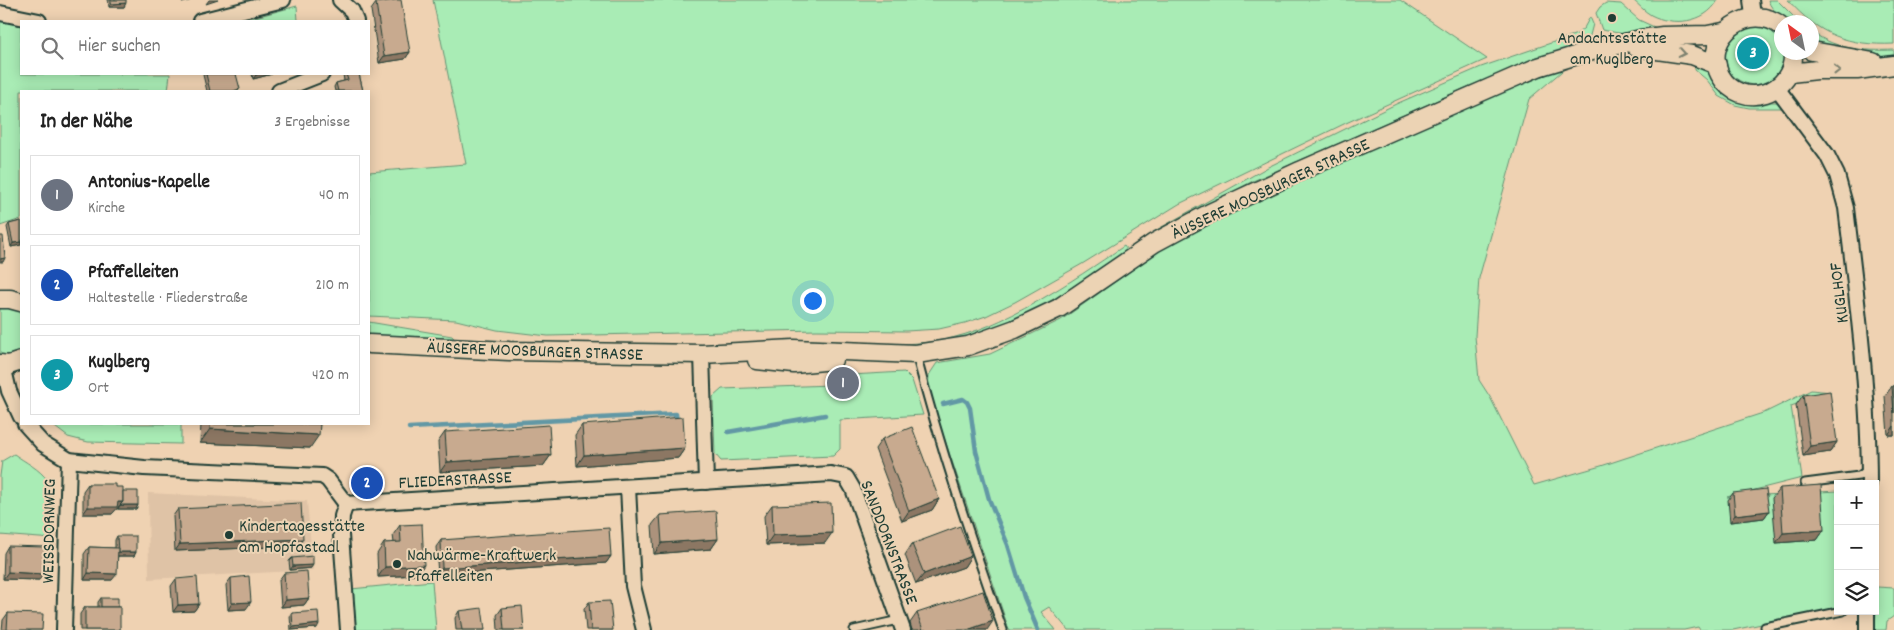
<!DOCTYPE html>
<html lang="de">
<meta charset="utf-8">
<style>
body{margin:0;font-family:Dekko,sans-serif;background:#f6f6f6;color:#222}
.controls{position:absolute;right:15px;bottom:15px;display:grid;overflow:hidden;border-radius:0px;box-shadow:0 2px 12px #0003}
.controls button{width:45px;height:45px;display:grid;place-items:center;padding:0;border:0;border-bottom:1px solid #e0e0e0;background:#fff;color:#222;font:25px sans-serif}
.compass{position:absolute;left:1774px;top:15px;width:45px;height:45px;border-radius:50%;background:#fff;box-shadow:0 2px 12px #0003;rotate:327deg}
.you{position:absolute;left:812px;top:300px;width:18px;height:18px;margin:-12px;border:4px solid #fff;border-radius:50%;background:#1a73e8;box-shadow:0 0 0 8px #1a73e833}
.badge{display:grid;place-items:center;width:32px;height:32px;border-radius:50%;background:#0b8043;color:#fff;font-size:16px;font-weight:700}
.pin{position:absolute;translate:-50% -50%;border:2px solid #fff;box-shadow:0 1px 5px #0006}
.list{margin:0;padding:0;list-style:none}
h2{display:flex;justify-content:space-between;align-items:center;height:65px;margin:0;padding:0 20px;font-size:21px}
h2 small{font-size:16px;font-weight:400;color:#767676}
.list li{display:grid;grid-template-columns:32px 1fr auto;gap:15px;align-items:center;box-sizing:border-box;height:80px;margin:0 10px 10px;padding:0 10px;border:1px solid #e0e0e0;border-radius:0px}
.list b{display:block;font-size:19px;white-space:nowrap}
.list p{margin:0;font-size:16px;white-space:nowrap;color:#767676}
.list em{font-size:16px;font-style:normal;color:#767676}
.icon{flex:none;width:28px;height:28px;fill:none;stroke:currentColor;stroke-width:2;stroke-linecap:round;stroke-linejoin:round}
.map{position:relative;flex:none;width:1894px;height:630px;overflow:hidden}
.search{position:absolute;background:#fff;box-shadow:0 2px 12px #0003;left:20px;top:20px;width:350px;height:55px;display:flex;align-items:center;gap:12px;box-sizing:border-box;padding:0 18px;border-radius:0px;color:#767676;font-size:19px}
.panel{position:absolute;background:#fff;box-shadow:0 2px 12px #0003;left:20px;top:90px;width:350px;height:335px;border-radius:0px}
.map>svg:first-child{display:block}
.built{fill:#dfc3a6}
.green{fill:#a9ecb5;stroke:#649474}
.lines{fill:none;stroke-linecap:round;stroke-linejoin:round}
.stream{stroke:#6298a5;stroke-width:4.5}
.service-casing{stroke:#1f3d34;stroke-width:11}
.minor-casing{stroke:#1f3d34;stroke-width:18}
.tertiary-casing{stroke:#1f3d34;stroke-width:21}
.service{stroke:#ecd3b4;stroke-width:7}
.minor{stroke:#ecd3b4;stroke-width:14}
.tertiary{stroke:#ecd3b4;stroke-width:18}
.wall{fill:#ac927b;stroke:#1f3d34}
.shaded-wall{fill:#8c7764;stroke:#1f3d34}
.building{fill:#c8aa8f;stroke:#1f3d34}
.oneway{stroke:#7b806e}
.poi-dot{fill:#1f3d34;stroke:#ecd3b4;stroke-width:2}
.labels{text-anchor:middle;stroke-width:4;stroke-linejoin:round;paint-order:stroke}
.poi-label{font-size:18px;fill:#1f3d34;stroke:#ecd3b4;text-anchor:start}
.street-label{font-size:18px;fill:#1f3d34;stroke:#ecd3b4}
</style>
<div class="map">
<svg width="1894" height="630" viewBox="0 0 1894 630">
<rect width="100%" height="100%" fill="#efd2b2"/>
<filter id="ink" filterUnits="userSpaceOnUse"><feTurbulence type="fractalNoise" baseFrequency=".02" numOctaves="2"/><feDisplacementMap in="SourceGraphic" scale="10" xChannelSelector="R" yChannelSelector="G"/><feConvolveMatrix kernelMatrix="1 2 1 2 8 2 1 2 1" color-interpolation-filters="sRGB"/></filter>
<g filter="url(#ink)">
<!-- built -->
<polygon class="built" points="148,493 307,501 313,570 149,579"/>
<!-- green -->
<g class="green">
<polygon points="433,0 1400,0 1487,59 1346,123 1179,204 1082,264 1015,302 986,316 965,323 939,329 906,331 817,330 548,336 497,330 456,320 369,316 369,172 466,164"/>
<path d="M 1633,0 L 1718,0 C 1705,24 1672,26 1651,15 C 1644,11 1639,5 1633,0 Z"/>
<path d="M 1768,0 L 1777,0 L 1799,22 L 1789,22 C 1780,12 1773,14 1768,0 Z"/>
<path d="M 1788,0 L 1894,0 L 1894,44 C 1848,46 1819,35 1788,0 Z"/>
<polygon points="1606,3 1621,4 1639,20 1663,31 1624,34 1602,30 1596,13 1600,7"/>
<polygon points="297,6 298,21 240,21"/>
<polygon points="1590,17 1593,24 1588,43 1541,58 1472,85 1253,181 1149,237 1153,232 1268,167 1396,104 1481,67 1577,34 1584,28"/>
<polygon points="0,18 21,23 21,74 170,74 168,91 21,91 21,219 0,226"/>
<path d="M 1742,24 L 1773,28 L 1781,37 L 1782,52 L 1786,53 C 1785,57 1785,63 1783,68 C 1768,101 1712,83 1726,41 C 1728,35 1737,29 1742,24 Z"/>
<path d="M 1812,32 C 1837,50 1864,51 1894,50 L 1894,57 L 1855,56 L 1812,49 Z"/>
<polygon points="1695,60 1703,64 1716,84 1758,102 1779,102 1784,108 1749,108 1735,105 1719,96 1707,80 1695,70"/>
<polygon points="1568,66 1529,99 1479,278 1475,336 1479,380 1490,397 1534,485 1601,466 1766,412 1811,390 1831,392 1791,406 1802,478 1727,497 1838,491 1838,608 1733,630 1700,630 1698,627 1684,630 1068,630 1049,607 1041,612 1056,630 1009,630 928,390 929,375 937,363 990,354 1061,320 1159,251 1212,222 1286,187 1508,90"/>
<path d="M 1124,246 L 1127,250 C 1073,286 1019,329 954,342 C 904,351 850,344 799,342 L 812,340 C 854,341 900,348 942,340 C 1003,329 1072,281 1124,246 Z"/>
<polygon points="9,307 21,312 21,351 8,357 0,356 0,308"/>
<polygon points="369,322 452,336 461,346 369,338"/>
<polygon points="904,372 912,380 923,415 840,420 840,449 833,456 721,461 715,454 713,397 722,389 831,385 837,393 848,393 851,375"/>
<polygon points="51,424 181,424 181,444 88,442 68,437"/>
<path d="M 14,454 C 25,462 40,469 48,481 C 56,493 53,524 53,539 L 0,535 L 0,476 L 2,461 Z"/>
<polygon points="432,581 436,630 355,630 351,589"/>
<polygon points="1877,587 1894,588 1894,616 1887,621 1886,630 1875,630"/>
</g>
<g class="lines">
<!-- stream -->
<g class="stream">
<polyline points="943,404 963,399 967,402 970,408 976,451 989,499 1008,545 1024,597 1038,630"/>
<polyline points="409,428 676,414 677,423"/>
<polyline points="728,432 825,415"/>
</g>
<!-- service casing -->
<g class="service-casing">
<g id="service">
<path d="M 916,354 C 940,448 971,539 1003,630"/>
<polyline points="1805,483 1859,476 1869,469"/>
<polyline points="1765,627 1843,611"/>
<polyline points="854,630 899,620"/>
</g>
</g>
<!-- minor casing -->
<g class="minor-casing">
<g id="minor">
<polyline points="340,0 352,11 356,21"/>
<polyline points="1751,0 1753,16"/>
<polyline points="0,13 39,21"/>
<polyline points="200,21 283,0"/>
<path d="M 1777,88 L 1827,155 L 1837,175 L 1846,208 C 1857,300 1869,391 1869,484"/>
<polyline points="279,91 322,74"/>
<polyline points="702,354 706,482"/>
<polyline points="3,365 9,391 21,417"/>
<polyline points="25,424 43,444 69,460 144,468 322,476 328,480 346,504 831,474 846,477 853,489 903,630"/>
<polyline points="628,487 633,586 644,630"/>
<polyline points="346,504 342,516 341,535 348,630"/>
<polyline points="64,630 69,460"/>
<polyline points="1867,630 1867,611"/>
</g>
</g>
<!-- tertiary casing -->
<g class="tertiary-casing">
<g id="tertiary">
<path d="M 1782,27 C 1752,0 1700,36 1720,75 C 1740,112 1796,94 1793,52"/>
<polyline points="1636,47 1692,55 1717,65"/>
<polyline points="1812,51 1873,62"/>
<polyline points="1790,73 1817,70 1857,70 1894,65"/>
<polyline points="0,299 10,299 21,302"/>
<polyline points="369,344 509,351 702,354 794,349 916,354 968,346 1015,329 1059,308 1154,243 1210,213 1300,171 1538,67 1584,53 1641,39 1663,36 1708,35 1723,32"/>
<polyline points="757,360 794,364 833,360"/>
<polyline points="0,364 9,365 21,361"/>
</g>
</g>
<!-- service -->
<use href="#service" class="service"/>
<!-- minor -->
<use href="#minor" class="minor"/>
<!-- tertiary -->
<use href="#tertiary" class="tertiary"/>
</g>
<!-- wall -->
<g class="wall">
<polygon points="108,0 126,0 124,7 109,7"/>
<polygon points="376,3 410,52 405,59 379,63 371,10"/>
<polygon points="204,74 236,74 238,91 207,91 203,75"/>
<polygon points="252,74 272,74 253,79"/>
<polygon points="343,74 359,74 363,91 335,91 334,87 336,83 344,81"/>
<polygon points="21,221 21,245 11,247 7,227 9,224"/>
<polygon points="841,371 847,392 838,392 839,374"/>
<polygon points="1892,386 1894,386 1894,435 1888,435 1885,396"/>
<polygon points="1803,395 1837,442 1830,452 1803,456 1796,405"/>
<polygon points="201,424 320,424 310,448 200,443"/>
<polygon points="582,425 685,448 678,458 577,466 575,435"/>
<polygon points="445,432 551,455 543,466 440,472 438,442"/>
<polygon points="882,439 939,499 932,510 902,521 875,449"/>
<polygon points="88,484 115,487 123,491 138,505 136,509 116,509 112,514 83,514 83,491"/>
<polygon points="1780,488 1824,530 1817,540 1776,543 1772,498"/>
<polygon points="1733,493 1769,511 1764,518 1730,522 1728,500"/>
<polygon points="772,505 825,543 766,545 764,516"/>
<polygon points="178,509 298,546 175,551 173,516"/>
<polygon points="660,515 718,539 711,549 654,554 652,525"/>
<polygon points="400,525 417,575 378,577 377,554 384,543 394,543 393,535"/>
<polygon points="117,536 136,552 134,556 118,556 112,580 84,580 84,554 89,547 115,548 115,540"/>
<polygon points="441,540 611,556 606,563 438,575 436,547"/>
<polygon points="912,544 971,556 964,567 916,584 905,555"/>
<polygon points="8,546 39,580 3,579 4,553"/>
<polygon points="292,558 311,568 290,570 289,561"/>
<polygon points="284,573 309,598 304,605 281,607 279,580"/>
<polygon points="231,578 246,609 228,610 226,585"/>
<polygon points="176,579 199,604 194,611 173,612 171,586"/>
<polygon points="101,598 118,607 120,630 80,630 80,614 85,607 98,607 98,602"/>
<polygon points="589,602 613,630 586,630 584,609"/>
<polygon points="502,608 524,630 498,630 497,615"/>
<polygon points="459,611 485,630 456,630 455,618"/>
<polygon points="8,613 42,630 2,630 3,620"/>
<polygon points="292,613 317,628 291,630 290,616"/>
<polygon points="917,613 987,630 912,630 910,623"/>
</g>
<!-- shaded-wall -->
<g class="shaded-wall">
<polygon points="184,0 192,0 182,3"/>
<polygon points="209,0 218,0 206,4"/>
<polygon points="126,3 124,7 109,7 111,4"/>
<polygon points="410,52 405,59 379,63 384,56"/>
<polygon points="260,74 272,74 253,79 256,75"/>
<polygon points="21,242 21,245 11,247 13,243"/>
<polygon points="5,258 3,262 0,262 0,259"/>
<polygon points="841,388 849,388 847,392 838,392"/>
<polygon points="1894,426 1894,435 1888,435"/>
<polygon points="210,429 319,435 310,448 200,443"/>
<polygon points="1837,442 1830,452 1803,456 1810,446"/>
<polygon points="685,448 678,458 577,466 584,455"/>
<polygon points="551,455 543,466 440,472 447,462"/>
<polygon points="939,499 932,510 902,521 909,511"/>
<polygon points="118,502 123,502 112,514 83,514 88,507"/>
<polygon points="120,505 138,505 136,509 118,509"/>
<polygon points="1769,511 1764,518 1730,522 1735,515"/>
<polygon points="1824,530 1817,540 1776,543 1783,533"/>
<polygon points="832,533 825,543 766,545 773,535"/>
<polygon points="303,539 298,546 175,551 180,544"/>
<polygon points="718,539 711,549 654,554 662,543"/>
<polygon points="117,552 136,552 134,556 115,556"/>
<polygon points="611,556 606,563 438,575 442,568"/>
<polygon points="971,556 964,567 916,584 924,574"/>
<polygon points="313,565 311,568 290,570 293,566"/>
<polygon points="424,565 417,575 378,577 385,567"/>
<polygon points="8,572 44,574 39,580 3,579"/>
<polygon points="88,573 117,574 112,580 84,580"/>
<polygon points="309,598 304,605 281,607 286,600"/>
<polygon points="251,602 246,609 228,610 232,603"/>
<polygon points="199,604 194,611 173,612 178,605"/>
<polygon points="993,621 987,630 967,630"/>
<polygon points="319,624 317,628 291,630 293,627"/>
</g>
<!-- building -->
<g class="building">
<polygon points="111,0 126,0 126,3 111,4"/>
<polygon points="396,0 401,0 410,52 384,56 376,3"/>
<polygon points="206,74 236,74 240,89 233,91 210,91"/>
<polygon points="346,74 359,74 363,91 338,91 336,83 348,80"/>
<polygon points="21,221 21,242 13,243 9,224"/>
<polygon points="0,236 3,236 5,258 0,259"/>
<rect x="841" y="371" width="8" height="17"/>
<polygon points="1892,386 1894,386 1894,413"/>
<polygon points="1830,391 1837,442 1810,446 1803,395"/>
<polygon points="683,417 685,448 584,455 582,425"/>
<polygon points="210,424 320,424 319,435 210,429"/>
<polygon points="549,425 551,455 447,462 445,432"/>
<polygon points="912,427 939,499 909,511 882,439"/>
<polygon points="88,484 115,484 115,487 123,487 123,502 118,502 117,507 88,507"/>
<polygon points="1821,485 1824,530 1783,533 1780,488"/>
<polygon points="1766,489 1769,511 1735,515 1733,493"/>
<polygon points="123,491 138,491 138,505 120,505 123,502"/>
<polygon points="301,503 303,539 180,544 178,509"/>
<polygon points="831,503 832,533 773,535 772,505"/>
<polygon points="716,511 718,539 662,543 660,515"/>
<polygon points="422,524 424,565 385,567 384,543 401,542 400,525"/>
<polygon points="960,526 971,556 924,574 912,544"/>
<polygon points="609,528 611,556 442,568 441,540"/>
<polygon points="117,536 136,536 136,552 118,552"/>
<polygon points="8,546 45,547 44,574 8,572"/>
<polygon points="89,547 118,548 117,574 88,573"/>
<polygon points="313,556 313,565 293,566 292,558"/>
<polygon points="307,571 309,598 286,600 284,573"/>
<polygon points="249,576 251,602 232,603 231,578"/>
<polygon points="197,577 199,604 178,605 176,579"/>
<polygon points="983,591 993,621 967,630 923,630 917,613"/>
<rect x="101" y="598" width="17" height="9"/>
<polygon points="610,601 613,630 591,630 589,602"/>
<polygon points="522,606 524,630 504,630 502,608"/>
<rect x="85" y="607" width="35" height="23"/>
<polygon points="482,608 485,630 462,630 459,611"/>
<polygon points="318,611 319,624 293,627 292,613"/>
<polygon points="8,613 43,614 42,630 7,630"/>
</g>
<!-- one-way arrows -->
<defs><path id="oneway-chevron" d="M-2-3.5L2.5 0L-2 3.5" fill="none" stroke-width="1.6" stroke-linecap="round" stroke-linejoin="round" transform="scale(1.25)"/></defs>
<g class="oneway">
<use href="#oneway-chevron" transform="translate(1682 53) rotate(10)"/>
<use href="#oneway-chevron" transform="translate(1837 70)"/>
</g>
</g>
<!-- markers -->
<g class="poi-dot">
<circle cx="1612" cy="18" r="5"/>
<circle cx="229" cy="535" r="5"/>
<circle cx="397" cy="564" r="5"/>
</g>
<g class="labels">
<!-- poi labels -->
<g class="poi-label">
<text x="1612" y="43" text-anchor="middle">Andachtsstätte<tspan x="1612" dy="21">am Kuglberg</tspan></text>
<text x="239" y="531">Kindertagesstätte<tspan x="239" dy="21">am Hopfastadl</tspan></text>
<text x="407" y="560">Nahwärme-Kraftwerk<tspan x="407" dy="21">Pfaffelleiten</tspan></text>
</g>
<!-- street labels -->
<g class="street-label">
<text transform="translate(1270 188) rotate(-25)" y="6">ÄUSSERE MOOSBURGER STRASSE</text>
<text transform="translate(1838 293) rotate(-97)" y="6">KUGLHOF</text>
<text transform="translate(535 350) rotate(2)" y="6">ÄUSSERE MOOSBURGER STRASSE</text>
<text transform="translate(455 479) rotate(-3)" y="6">FLIEDERSTRASSE</text>
<text transform="translate(48 531) rotate(-89)" y="6">WEISSDORNWEG</text>
<text transform="translate(890 542) rotate(69)" y="6">SANDDORNSTRASSE</text>
</g>
</g>
</svg>
<div class="controls">
<button>+</button>
<button>−</button>
<button><svg class="icon" aria-label="layers" viewBox="0 0 24 24"><path d="M12 4l9 5-9 5-9-5zM3 14l9 5 9-5"/></svg></button>
</div>
<svg class="compass" viewBox="-18 -18 36 36"><path d="M0-13l5 13h-10z" fill="#e53935"/><path d="M0 13l5-13h-10z" fill="#767676"/></svg>
<div class="you"></div>
<div class="pin badge" style="left:843px;top:383px;background:#6b7280">1</div>
<div class="pin badge" style="left:367px;top:483px;background:#1a4fb4">2</div>
<div class="pin badge" style="left:1753px;top:53px;background:#0f9aa8">3</div>
<div class="search"><svg class="icon" aria-label="search" viewBox="0 0 24 24"><circle cx="10" cy="10" r="6"/><path d="M15 15l6 6"/></svg>Hier suchen</div>
<section class="panel">
<h2>In der Nähe<small>3 Ergebnisse</small></h2>
<ul class="list">
<li><span class="badge" style="background:#6b7280">1</span><div><b>Antonius-Kapelle</b><p>Kirche</p></div><em>40 m</em></li>
<li><span class="badge" style="background:#1a4fb4">2</span><div><b>Pfaffelleiten</b><p>Haltestelle · Fliederstraße</p></div><em>210 m</em></li>
<li><span class="badge" style="background:#0f9aa8">3</span><div><b>Kuglberg</b><p>Ort</p></div><em>420 m</em></li>
</ul>
</section>
</div>
